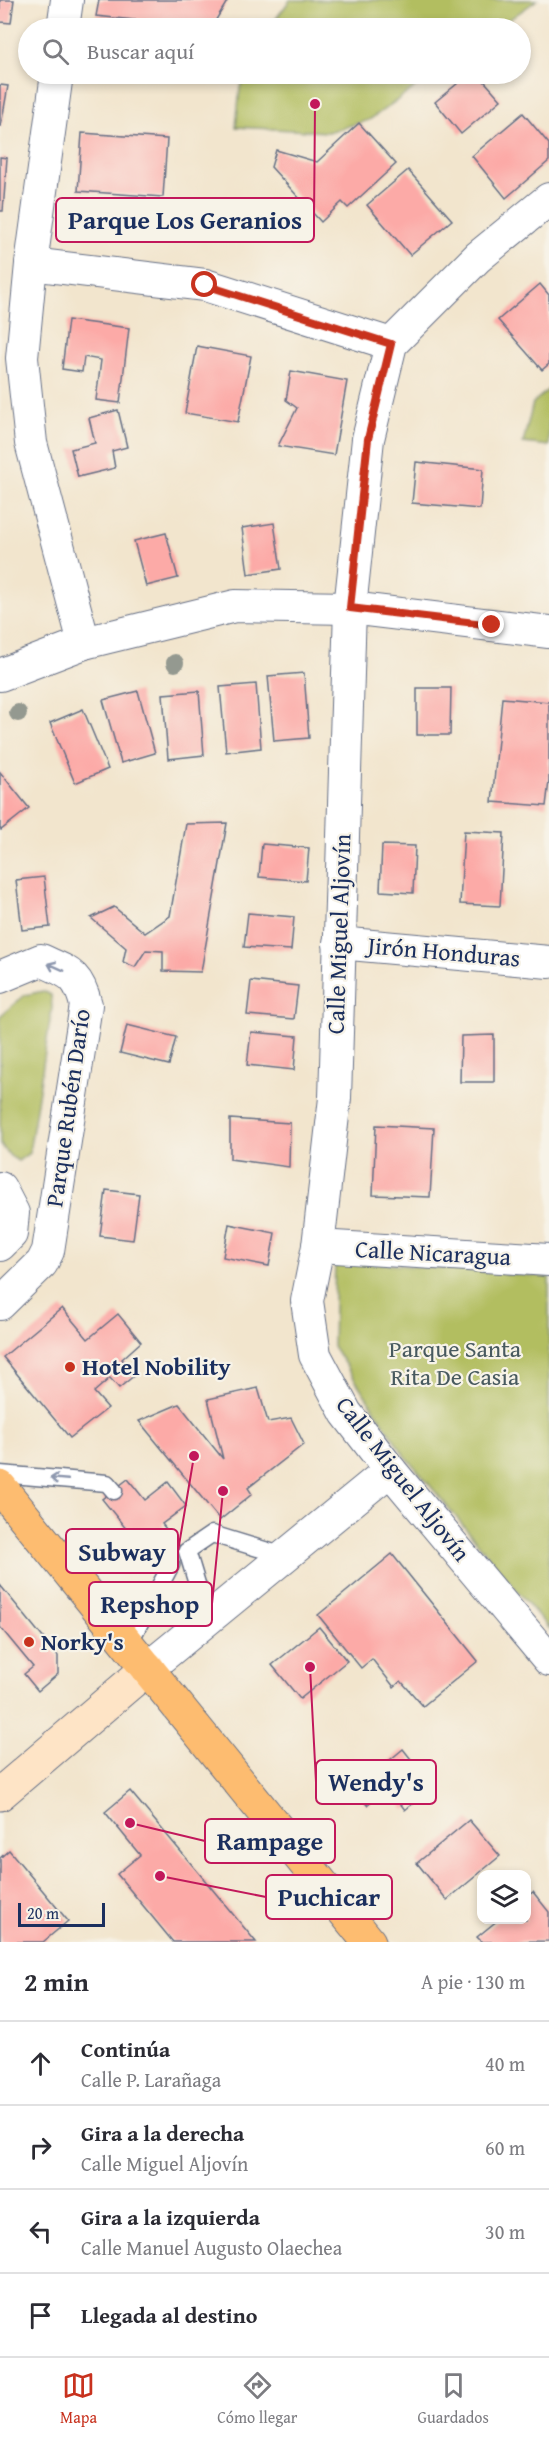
<!DOCTYPE html>
<html lang="es">
<meta charset="utf-8">
<style>
body{margin:0;font-family:"Gentium Book Plus",serif;background:#f7f7f7;color:#2b2b33}
.controls{position:absolute;right:18px;bottom:18px;display:grid;overflow:hidden;border-radius:12px;box-shadow:0 3px 9px #0003}
.controls button{width:54px;height:54px;display:grid;place-items:center;padding:0;border:0;border-bottom:2px solid #e1e1e2;background:#fff;color:#2b2b33;font:30px sans-serif}
.scale{position:absolute;left:18px;bottom:15px;width:87px;box-sizing:border-box;padding-left:6px;border:3px solid #1b2f5e;border-top:0;font-size:16px;line-height:21px;white-space:nowrap;color:#1b2f5e;-webkit-text-stroke:4px #f7f3e8;paint-order:stroke}
.stop{position:absolute;width:18px;height:18px;margin:-14px;border:4px solid #c8321e;border-radius:50%;background:#fff}
.stop.end{background:#c8321e;border-color:#fff;box-shadow:0 2px 6px #0008}
.list{margin:0;padding:0;list-style:none}
h2{display:flex;justify-content:space-between;align-items:center;height:78px;margin:0;padding:0 24px;font-size:26px}
h2 small{font-size:20px;font-weight:400;color:#7c7c81}
.list li{display:grid;grid-template-columns:39px 1fr auto;gap:18px;align-items:center;box-sizing:border-box;height:84px;padding:0 24px;border-top:2px solid #e1e1e2}
.list b{display:block;font-size:22px;white-space:nowrap}
.list p{margin:0;font-size:20px;white-space:nowrap;color:#7c7c81}
.list em{font-size:20px;font-style:normal;color:#7c7c81}
.icon{flex:none;width:33px;height:33px;fill:none;stroke:currentColor;stroke-width:2;stroke-linecap:round;stroke-linejoin:round}
.map{position:relative;flex:none;width:549px;height:1942px;overflow:hidden}
.search{position:absolute;background:#fff;box-shadow:0 3px 9px #0003;left:18px;right:18px;top:18px;height:66px;display:flex;align-items:center;gap:15px;box-sizing:border-box;padding:0 21px;border-radius:33px;color:#7c7c81;font-size:22px}
.sheet{height:414px;background:#fff}
nav{display:flex;justify-content:space-around;align-items:center;box-sizing:border-box;height:84px;border-top:2px solid #e1e1e2;background:#fff;font-size:16px;color:#7c7c81}
nav a{display:grid;justify-items:center;gap:3px}
nav .on{color:#c8321e}
.map>svg:first-child{display:block}
.green{fill:#b2be60;stroke:#66765f;stroke-width:1.5}
.building{fill:#fcaaa7}
.lines{fill:none;stroke-linecap:round;stroke-linejoin:round}
.lane-casing{stroke:#666f85;stroke-width:19}
.street-casing{stroke:#666f85;stroke-width:34}
.secondary-casing{stroke:#666f85;stroke-width:35}
.primary-casing{stroke:#666f85;stroke-width:35}
.lane{stroke:#fff;stroke-width:16}
.street{stroke:#fff;stroke-width:32}
.secondary{stroke:#fee4c6;stroke-width:33}
.primary{stroke:#fdbc70;stroke-width:33}
.tree{fill:#949990}
.oneway{stroke:#8d97ae}
.route{stroke:#c8321e;stroke-width:8}
.poi-dot{fill:#c8321e;stroke:#f7f3e8;stroke-width:2}
.labels{text-anchor:middle;stroke-width:4.5;stroke-linejoin:round;paint-order:stroke}
.street-label{font-size:24px;fill:#1b2f5e;stroke:#f7f3e8}
.park-label{font-size:24px;fill:#485a5f;stroke:#f7f3e8}
.poi-label{font-size:24px;font-weight:bold;fill:#1b2f5e;stroke:#f7f3e8;text-anchor:start}
.leader{fill:none;stroke:#c2185b;stroke-width:2}
.callout-dot{fill:#c2185b;stroke:#f7f3e8;stroke-width:2}
.callout{fill:#f7f3e8;stroke:#c2185b;stroke-width:2}
.callout-label{font-size:26px;text-anchor:middle;font-weight:bold;fill:#1b2f5e}
</style>
<div class="map">
<svg width="549" height="1942" viewBox="0 0 549 1942">
<rect width="100%" height="100%" fill="#f7f3e8"/>
<filter id="ink" filterUnits="userSpaceOnUse"><feTurbulence type="fractalNoise" baseFrequency=".0167" numOctaves="2"/><feDisplacementMap in="SourceGraphic" scale="12" xChannelSelector="R" yChannelSelector="G"/><feConvolveMatrix kernelMatrix="1 2 1 2 8 2 1 2 1" color-interpolation-filters="sRGB"/></filter>
<filter id="wash" filterUnits="userSpaceOnUse"><feTurbulence type="fractalNoise" baseFrequency=".008" numOctaves="4" result="noise"/><feDisplacementMap in="SourceGraphic" scale="24" xChannelSelector="R" yChannelSelector="G"/><feGaussianBlur stdDeviation="1.35" result="paint"/><feColorMatrix in="noise" values="0 0 0 0 0 0 0 0 0 0 0 0 0 0 0 0 0 1.4 0 .05"/><feComposite in="paint" operator="in"/></filter>
<g filter="url(#wash)">
<rect width="100%" height="100%" fill="#f2e5cd"/>
<!-- green -->
<g class="green">
<polygon points="290,0 537,0 497,28 269,28"/>
<polygon points="246,74 434,74 369,120 328,132 236,127 240,88"/>
<polygon points="549,389 549,446 523,443 533,403"/>
<polygon points="43,991 51,995 52,1008 29,1153 18,1161 10,1156 0,1144 0,1016 25,995"/>
<polygon points="335,1260 549,1277 549,1629 403,1453 333,1346"/>
</g>
<g id="blocks">
<!-- building -->
<g class="building">
<polygon points="0,0 14,0 11,23 0,22"/>
<polygon points="99,0 228,0 211,28 96,16"/>
<polygon points="469,74 478,74 501,100 461,134 435,102"/>
<polygon points="0,85 8,86 1,126 0,126"/>
<polygon points="523,113 549,144 549,161 506,198 472,156"/>
<polygon points="359,123 396,164 348,208 342,202 321,222 271,167 276,150 317,162"/>
<polygon points="82,133 167,139 163,197 78,191"/>
<polygon points="0,157 7,158 3,211 0,211"/>
<polygon points="408,170 452,220 410,255 367,205"/>
<polygon points="540,284 549,295 549,364 542,370 498,320"/>
<polygon points="68,320 129,328 120,403 96,400 101,360 84,357 82,372 62,369"/>
<polygon points="197,346 251,356 238,422 185,413"/>
<polygon points="291,371 347,381 334,455 278,446 297,408 286,400"/>
<polygon points="118,410 127,447 112,451 115,468 78,477 71,449 95,443 89,418"/>
<polygon points="416,462 483,469 480,509 412,503"/>
<polygon points="274,523 281,569 248,574 242,528"/>
<polygon points="166,533 178,578 146,586 134,541"/>
<polygon points="304,673 309,738 274,741 268,676"/>
<polygon points="256,684 261,748 226,752 220,687"/>
<polygon points="417,688 451,688 450,735 417,735"/>
<polygon points="138,691 155,753 121,763 103,700"/>
<polygon points="199,691 204,755 168,759 163,694"/>
<polygon points="502,698 549,702 549,781 546,806 492,802"/>
<polygon points="83,709 108,769 75,783 50,723"/>
<polygon points="0,772 29,808 1,830 0,828"/>
<polygon points="227,823 201,972 163,971 163,951 146,950 135,967 123,962 126,948 91,918 114,907 145,933 170,916 186,824"/>
<polygon points="464,831 504,833 500,906 460,904"/>
<polygon points="262,844 309,848 306,881 259,877"/>
<polygon points="382,845 415,846 413,893 380,891"/>
<polygon points="44,877 50,927 22,930 16,880"/>
<polygon points="248,913 294,917 291,950 244,947"/>
<polygon points="251,981 298,986 294,1019 247,1015"/>
<polygon points="127,1025 176,1037 169,1065 120,1053"/>
<polygon points="251,1032 297,1036 294,1070 247,1065"/>
<polygon points="494,1035 494,1082 460,1082 461,1036"/>
<polygon points="230,1119 290,1123 289,1167 230,1159"/>
<polygon points="376,1125 434,1128 430,1197 373,1195"/>
<polygon points="106,1190 139,1194 133,1240 100,1236"/>
<polygon points="229,1224 275,1233 269,1266 223,1257"/>
<polygon points="62,1308 88,1339 118,1314 141,1342 122,1359 135,1375 119,1388 110,1378 94,1392 108,1408 70,1438 3,1357"/>
<polygon points="258,1388 268,1422 291,1418 304,1444 248,1488 252,1494 220,1520 139,1421 179,1404 223,1459 208,1399"/>
<polygon points="128,1479 145,1500 168,1482 186,1506 162,1524 181,1548 157,1567 102,1499"/>
<polygon points="392,1554 478,1661 423,1706 401,1681 394,1687 372,1659 361,1668 318,1615"/>
<polygon points="0,1585 58,1656 58,1674 38,1691 24,1674 33,1667 0,1627"/>
<polygon points="319,1627 347,1661 300,1699 272,1665"/>
<polygon points="403,1749 433,1787 405,1810 394,1795 387,1800 381,1793 367,1805 354,1790"/>
<polygon points="130,1791 203,1878 256,1942 173,1942 117,1874 140,1855 105,1812"/>
<polygon points="469,1820 500,1856 447,1900 417,1863"/>
<polygon points="9,1850 68,1921 43,1942 0,1942 0,1858"/>
<polygon points="533,1892 549,1912 549,1941 482,1942 477,1937 498,1920 526,1920 526,1897"/>
</g>
</g>
</g>
<g filter="url(#ink)">
<use href="#blocks" fill-opacity="0" stroke="#666f85" stroke-width="1.5"/>
<g class="lines">
<!-- lane casing -->
<g class="lane-casing">
<g id="lane">
<polyline points="0,1474 107,1483 114,1491"/>
<polyline points="208,1620 187,1551 212,1534 284,1556"/>
<polyline points="128,1645 171,1565 166,1559"/>
</g>
</g>
<!-- street casing -->
<g class="street-casing">
<g id="street">
<polyline points="63,28 67,0"/>
<polyline points="57,74 31,264 22,358 31,443 84,643"/>
<polyline points="549,199 478,257 391,344 368,439 350,608 335,1098 318,1246 307,1301 315,1355 346,1413 390,1470 549,1660"/>
<polyline points="31,264 205,285 391,344"/>
<polyline points="0,675 84,643 235,606 350,608 549,632"/>
<polyline points="339,943 549,962"/>
<path d="M 0,977 L 41,960 C 69,973 78,973 86,1005 L 48,1251 L 42,1263 L 0,1304"/>
<polyline points="0,1188 13,1213 11,1234 0,1245"/>
<polyline points="318,1246 549,1260"/>
<polyline points="148,1668 390,1470"/>
</g>
</g>
<!-- secondary casing -->
<g class="secondary-casing">
<polyline id="secondary" points="0,1794 148,1668"/>
</g>
<!-- primary casing -->
<g class="primary-casing">
<polyline id="primary" points="0,1487 369,1942"/>
</g>
<!-- lane -->
<use href="#lane" class="lane"/>
<!-- street -->
<use href="#street" class="street"/>
<!-- secondary -->
<use href="#secondary" class="secondary"/>
<!-- primary -->
<use href="#primary" class="primary"/>
</g>
<!-- trees -->
<g class="tree">
<circle cx="175" cy="663" r="9"/>
<circle cx="18" cy="713" r="9"/>
</g>
<!-- one-way arrows -->
<defs><path id="oneway-shaft" d="M-6 0H5M1.5-3L5.5 0L1.5 3" fill="none" stroke-width="1.6" stroke-linecap="round" stroke-linejoin="round" transform="scale(1.5)"/></defs>
<g class="oneway">
<use href="#oneway-shaft" transform="translate(56 967) rotate(-156)"/>
<use href="#oneway-shaft" transform="translate(59 1479) rotate(-175)"/>
</g>
</g>
<g class="lines" filter="url(#ink)">
<!-- route -->
<polyline class="route" points="205,285 391,344 368,439 350,608 492,625"/>
</g>
<!-- markers -->
<g class="poi-dot">
<circle cx="70" cy="1367" r="6"/>
<circle cx="29" cy="1642" r="6"/>
</g>
<g class="labels">
<!-- street labels -->
<g class="street-label">
<text transform="translate(339 934) rotate(-88)" y="8">Calle Miguel Aljovín</text>
<text transform="translate(444 952) rotate(5)" y="8">Jirón Honduras</text>
<text transform="translate(68 1108) rotate(-82)" y="8">Parque Rubén Darío</text>
<text transform="translate(433 1253) rotate(3)" y="8">Calle Nicaragua</text>
<text transform="translate(403 1479) rotate(52)" y="8">Calle Miguel Aljovín</text>
</g>
<!-- park labels -->
<g class="park-label">
<text x="455" y="1357">Parque Santa<tspan x="455" dy="28">Rita De Casia</tspan></text>
</g>
<!-- poi labels -->
<g class="poi-label">
<text x="82" y="1375">Hotel Nobility</text>
<text x="41" y="1650">Norky's</text>
</g>
</g>
<!-- callouts -->
<path class="leader" d="M315 104L314 220M194 1456L178 1551M223 1491L212 1604M310 1667L316 1782M130 1823L205 1841M160 1876L266 1897"/>
<g class="callout-dot">
<circle cx="315" cy="104" r="6"/>
<circle cx="194" cy="1456" r="6"/>
<circle cx="223" cy="1491" r="6"/>
<circle cx="310" cy="1667" r="6"/>
<circle cx="130" cy="1823" r="6"/>
<circle cx="160" cy="1876" r="6"/>
</g>
<g class="callout">
<rect x="56" y="198" width="258" height="44" rx="6"/>
<rect x="66" y="1529" width="112" height="44" rx="6"/>
<rect x="89" y="1582" width="123" height="44" rx="6"/>
<rect x="316" y="1760" width="120" height="44" rx="6"/>
<rect x="205" y="1819" width="130" height="44" rx="6"/>
<rect x="266" y="1875" width="126" height="44" rx="6"/>
</g>
<g class="callout-label">
<text x="185" y="229">Parque Los Geranios</text>
<text x="122" y="1561">Subway</text>
<text x="150" y="1613">Repshop</text>
<text x="376" y="1791">Wendy's</text>
<text x="270" y="1850">Rampage</text>
<text x="329" y="1906">Puchicar</text>
</g>
</svg>
<div class="controls">
<button><svg class="icon" aria-label="layers" viewBox="0 0 24 24"><path d="M12 4l9 5-9 5-9-5zM3 14l9 5 9-5"/></svg></button>
</div>
<div class="scale">20 m</div>
<div class="stop" style="left:205px;top:285px"></div>
<div class="stop end" style="left:492px;top:625px"></div>
<div class="search"><svg class="icon" aria-label="search" viewBox="0 0 24 24"><circle cx="10" cy="10" r="6"/><path d="M15 15l6 6"/></svg>Buscar aquí</div>
</div>
<section class="sheet">
<h2>2 min<small>A pie · 130 m</small></h2>
<ul class="list">
<li><svg class="icon" aria-label="ahead" viewBox="0 0 24 24"><path d="M12 20V5M6 11l6-6 6 6"/></svg><div><b>Continúa</b><p>Calle P. Larañaga</p></div><em>40 m</em></li>
<li><svg class="icon" aria-label="right" viewBox="0 0 24 24"><path d="M7 20v-9h11M14 6l5 5-5 5"/></svg><div><b>Gira a la derecha</b><p>Calle Miguel Aljovín</p></div><em>60 m</em></li>
<li><svg class="icon" aria-label="left" viewBox="0 0 24 24"><path d="M17 20v-9H6M10 6l-5 5 5 5"/></svg><div><b>Gira a la izquierda</b><p>Calle Manuel Augusto Olaechea</p></div><em>30 m</em></li>
<li><svg class="icon" aria-label="arrive" viewBox="0 0 24 24"><path d="M6 21V4h12l-3 4 3 4H6"/></svg><div><b>Llegada al destino</b></div></li>
</ul>
</section>
<nav>
<a class="on"><svg class="icon" aria-label="map" viewBox="0 0 24 24"><path d="M3 6l6-2 6 2 6-2v14l-6 2-6-2-6 2zM9 4v14M15 6v14"/></svg>Mapa</a>
<a><svg class="icon" aria-label="directions" viewBox="0 0 24 24"><path d="M12 3l9 9-9 9-9-9zM9 14v-3h6M13 9l2 2-2 2"/></svg>Cómo llegar</a>
<a><svg class="icon" aria-label="saved" viewBox="0 0 24 24"><path d="M7 4h10v16l-5-4-5 4z"/></svg>Guardados</a>
</nav>
